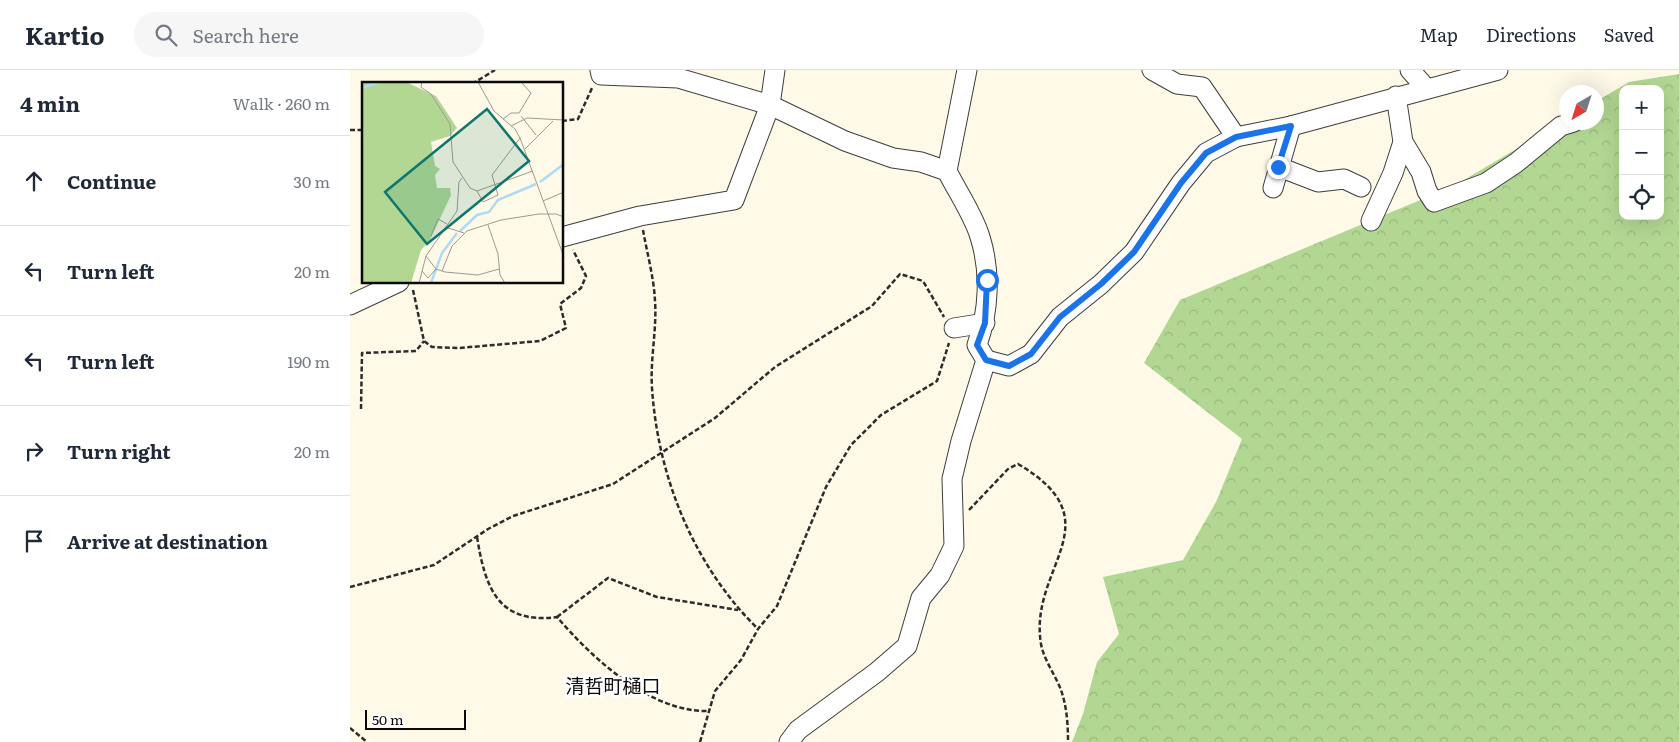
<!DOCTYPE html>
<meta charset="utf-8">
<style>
body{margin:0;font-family:Literata,"Noto Sans JP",serif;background:#f6f6f7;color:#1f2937}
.controls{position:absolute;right:15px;top:15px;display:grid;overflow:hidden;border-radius:10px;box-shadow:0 5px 20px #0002}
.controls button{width:45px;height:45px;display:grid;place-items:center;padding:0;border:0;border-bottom:1px solid #e0e1e3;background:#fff;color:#1f2937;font:25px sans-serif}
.compass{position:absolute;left:1209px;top:15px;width:45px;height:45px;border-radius:50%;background:#fff;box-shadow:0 5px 20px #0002;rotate:219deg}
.scale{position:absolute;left:15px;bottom:12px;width:101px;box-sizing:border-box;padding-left:5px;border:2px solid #0a0a0a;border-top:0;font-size:14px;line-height:18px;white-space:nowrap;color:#0a0a0a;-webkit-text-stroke:4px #fff;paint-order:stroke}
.stop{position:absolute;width:15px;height:15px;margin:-11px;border:4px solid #1a73e8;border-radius:50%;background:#fff}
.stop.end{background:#1a73e8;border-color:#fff;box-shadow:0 1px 5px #0008}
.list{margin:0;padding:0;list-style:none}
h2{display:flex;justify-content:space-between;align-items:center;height:65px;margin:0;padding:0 20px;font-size:21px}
h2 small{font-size:16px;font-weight:400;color:#747a83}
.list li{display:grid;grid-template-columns:32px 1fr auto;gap:15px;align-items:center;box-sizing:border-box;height:90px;padding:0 20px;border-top:1px solid #e0e1e3}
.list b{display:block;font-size:19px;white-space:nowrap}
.list em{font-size:16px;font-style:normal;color:#747a83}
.icon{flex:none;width:28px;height:28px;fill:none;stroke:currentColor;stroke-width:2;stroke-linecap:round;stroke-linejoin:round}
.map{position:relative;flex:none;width:1329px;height:672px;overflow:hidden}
header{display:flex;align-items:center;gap:30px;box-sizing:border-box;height:70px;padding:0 25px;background:#fff;border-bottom:1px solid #e0e1e3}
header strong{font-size:24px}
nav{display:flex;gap:28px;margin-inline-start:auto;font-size:18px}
.search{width:350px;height:45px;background:#f6f6f7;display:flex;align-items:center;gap:12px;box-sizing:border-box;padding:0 18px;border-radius:28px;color:#747a83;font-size:19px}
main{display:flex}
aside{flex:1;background:#fff}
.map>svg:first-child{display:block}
.forest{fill:url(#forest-crowns);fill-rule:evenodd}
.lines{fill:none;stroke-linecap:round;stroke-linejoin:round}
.minor-casing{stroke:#3d3d3d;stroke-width:21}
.path{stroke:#2c2c2c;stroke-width:2.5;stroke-dasharray:5 2.5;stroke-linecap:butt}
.minor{stroke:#fff;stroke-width:19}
.route{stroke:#1a73e8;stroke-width:6}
.labels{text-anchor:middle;stroke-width:5;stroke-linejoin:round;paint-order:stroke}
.quarter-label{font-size:19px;fill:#0a0a0a;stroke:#fff}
.inset-river{fill:none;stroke:#aedaf5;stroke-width:2.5}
.inset-road{fill:none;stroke:#9d9a8f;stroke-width:1}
.view{fill:#0f766e;fill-opacity:0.15;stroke:#0f766e;stroke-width:2.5}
.inset-edge{fill:none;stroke:#0a0a0a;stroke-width:2.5}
</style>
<header>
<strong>Kartio</strong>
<div class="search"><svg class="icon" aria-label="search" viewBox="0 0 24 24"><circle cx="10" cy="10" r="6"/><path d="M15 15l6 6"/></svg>Search here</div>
<nav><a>Map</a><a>Directions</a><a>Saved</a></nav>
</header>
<main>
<aside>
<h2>4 min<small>Walk · 260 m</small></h2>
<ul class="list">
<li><svg class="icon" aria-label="ahead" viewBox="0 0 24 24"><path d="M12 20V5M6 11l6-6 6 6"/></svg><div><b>Continue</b></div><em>30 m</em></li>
<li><svg class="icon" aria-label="left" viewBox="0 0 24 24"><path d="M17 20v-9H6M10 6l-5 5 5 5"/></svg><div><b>Turn left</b></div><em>20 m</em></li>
<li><svg class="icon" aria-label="left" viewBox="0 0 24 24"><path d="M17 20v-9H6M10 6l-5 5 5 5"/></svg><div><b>Turn left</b></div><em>190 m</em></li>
<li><svg class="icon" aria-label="right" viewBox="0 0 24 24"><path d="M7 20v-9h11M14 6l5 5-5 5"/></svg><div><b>Turn right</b></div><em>20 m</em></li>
<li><svg class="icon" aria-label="arrive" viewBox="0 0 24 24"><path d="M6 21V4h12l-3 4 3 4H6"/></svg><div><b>Arrive at destination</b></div></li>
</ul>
</aside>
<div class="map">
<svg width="1329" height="672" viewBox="0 0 1329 672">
<defs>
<pattern id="forest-crowns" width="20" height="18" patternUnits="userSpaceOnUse" patternTransform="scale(1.25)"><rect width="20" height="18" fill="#b2d793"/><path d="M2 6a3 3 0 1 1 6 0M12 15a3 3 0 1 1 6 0" fill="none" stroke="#98b77d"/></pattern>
</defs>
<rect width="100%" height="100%" fill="#fffae8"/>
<!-- forest -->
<path class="forest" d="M 1329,4 L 1329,672 L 722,672 L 733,644 L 747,592 L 769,564 L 753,507 L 833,490 L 866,432 L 892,369 L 794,293 L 830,230 L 1104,116 L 1216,49 L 1216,52 L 1246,52 L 1247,31 L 1279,12 ZM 1273,19 L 1310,19 L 1310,146 L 1273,146 Z"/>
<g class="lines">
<!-- minor casing -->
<g class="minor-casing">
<g id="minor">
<path d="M 250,0 L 251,5 L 328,8 L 420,35 L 495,71 L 543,88 L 571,92 L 597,101 C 607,121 624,146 630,167 C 641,202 639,241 627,275 L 636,290 L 611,371 L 602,409 L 604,476 L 590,505 L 571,528 L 557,576 L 527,602 L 448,660 L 439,672"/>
<polyline points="802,0 827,14 852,17 886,67"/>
<polyline points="1060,0 1076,18"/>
<polyline points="1046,26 1053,72 1071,102 1077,121 1084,132 1136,113 1166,93 1211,56 1224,52"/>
<polyline points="929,97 968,112 994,109 1011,117"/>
<polyline points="597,101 617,0"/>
<polyline points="923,118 941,56"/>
<polyline points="1021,151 1043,103 1053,72"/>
<polyline points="212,167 290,146 384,130 420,35 425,0"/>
<polyline points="0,235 49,212"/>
<polyline points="604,258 635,253"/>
<polyline points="636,290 659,296 681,284 710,247 751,214 784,182 831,113 856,83 886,67 941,56 1148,0"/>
</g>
</g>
<!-- path -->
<g class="path">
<polyline points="122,14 145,0"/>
<polyline points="212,51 228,49 242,18"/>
<polyline points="0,60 14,60"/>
<path d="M 293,160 C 297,183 304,208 305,231 C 307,260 300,289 302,318 C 308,408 344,496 408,559"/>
<polyline points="63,220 74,271 82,277 109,278 190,271 216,258 210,234 231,218 236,206 223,180"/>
<polyline points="11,339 12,283 66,281 74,271"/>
<path d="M 619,440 L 658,399 L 668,394 C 767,452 678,497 691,574 C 694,591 707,607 712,623 C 717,639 718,656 718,672"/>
<path d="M 127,467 C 135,516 147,555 207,547 C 242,588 301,643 359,641"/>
<polyline points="0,517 84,495 138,459 163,446 263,414 365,348 425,297 522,236 550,204 573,211 594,247"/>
<polyline points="207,547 258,508 307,527 388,540"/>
<polyline points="0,658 17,672"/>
<polyline points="350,672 365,621 391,590 408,559 427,536 476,417 501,375 531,345 587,311 599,273"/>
</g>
<!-- minor -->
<use href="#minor" class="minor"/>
</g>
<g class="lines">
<!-- route -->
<polyline class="route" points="637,210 635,253 627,275 636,290 659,296 681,284 710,247 751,214 784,182 831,113 856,83 886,67 941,56 928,97"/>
</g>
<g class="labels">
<!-- quarter labels -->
<g class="quarter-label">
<text x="263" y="623">清哲町樋口</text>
</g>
</g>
<!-- overview -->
<g transform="translate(12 12)">
<rect width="201" height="201" fill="#fffae8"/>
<path d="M 0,0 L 44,0 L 74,14 L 95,46 L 88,54 L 69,60 L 73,84 L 78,87 L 73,93 L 75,106 L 88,106 L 89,113 L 68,158 L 59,168 L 49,201 L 0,201 Z" fill="#b2d793"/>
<path class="inset-river" d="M 2,5 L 18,0M 178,100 L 202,82M 98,149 L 115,133 L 127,130 L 136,118 L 174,102M 69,201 L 80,171 L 95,151"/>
<path class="inset-road" d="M 60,0 L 59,5 L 69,12 L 88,42 L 91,80 L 108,106 L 115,109 L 171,89M 116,0 L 132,29 L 153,47 L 158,56 L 202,175M 159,34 L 174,53M 141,37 L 149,31 L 157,31 L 169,11 L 159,0M 149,44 L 165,36 L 202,38M 163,67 L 191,39M 100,96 L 97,100 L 95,129 L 64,174 L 74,187 L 83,190 L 116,193 L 137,187M 115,109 L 121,120 L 136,113 L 130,93 L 158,56M 181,119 L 202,110M 126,143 L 136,172 L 138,193 L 143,201M 83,145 L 102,151M 69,154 L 76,137 L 85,142M 60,189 L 66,196 L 74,187M 80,189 L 90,164 L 105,149 L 139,138 L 177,132 L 194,132 L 202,135M 57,201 L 64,174"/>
<path class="view" d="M 125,27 L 167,79 L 65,162 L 23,110 Z"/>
<rect width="201" height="201" class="inset-edge"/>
</g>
</svg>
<div class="controls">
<button>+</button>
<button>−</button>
<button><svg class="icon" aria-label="locate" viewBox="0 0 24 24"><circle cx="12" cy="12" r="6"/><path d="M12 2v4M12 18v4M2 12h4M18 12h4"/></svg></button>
</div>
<svg class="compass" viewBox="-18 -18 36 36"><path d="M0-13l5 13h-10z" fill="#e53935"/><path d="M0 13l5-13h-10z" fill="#747a83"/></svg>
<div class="scale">50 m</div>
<div class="stop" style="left:637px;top:210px"></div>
<div class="stop end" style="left:928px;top:97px"></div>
</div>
</main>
